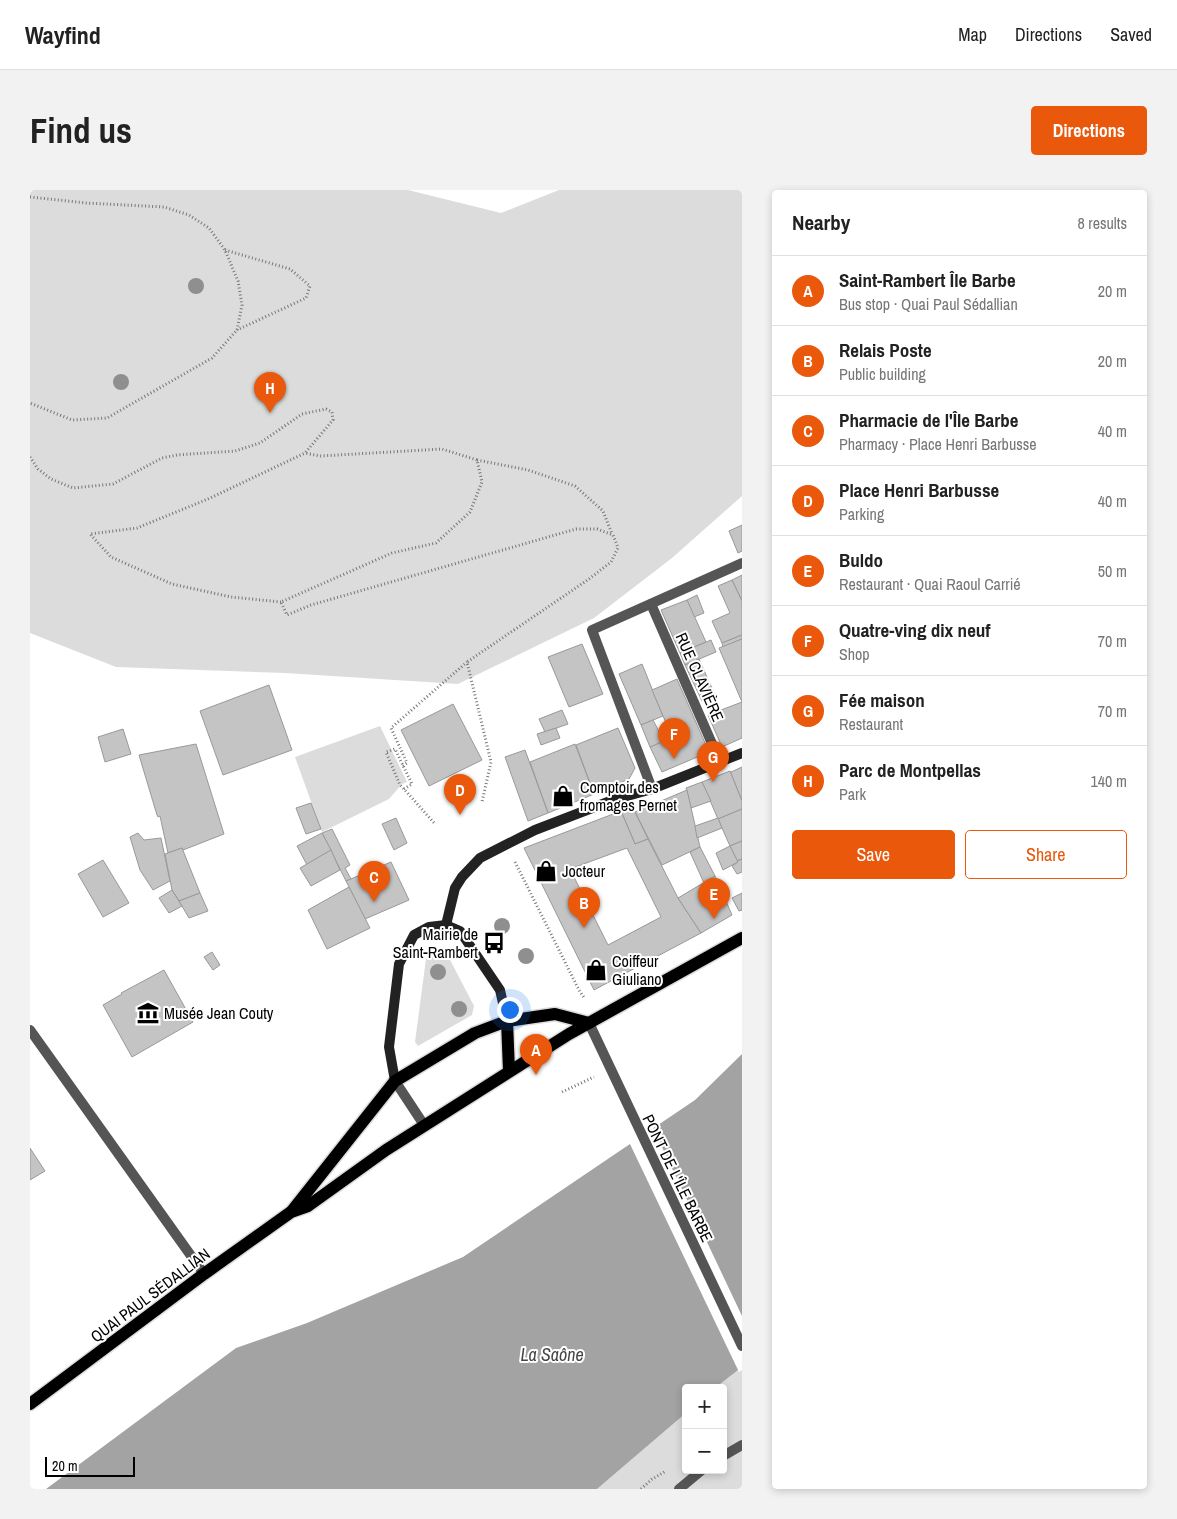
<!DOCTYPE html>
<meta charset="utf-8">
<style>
body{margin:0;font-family:"Archivo Narrow",sans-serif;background:#f2f2f2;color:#222}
.controls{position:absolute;right:15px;bottom:15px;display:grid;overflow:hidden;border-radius:5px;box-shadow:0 2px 8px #0003}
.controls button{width:45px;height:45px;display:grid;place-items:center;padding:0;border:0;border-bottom:1px solid #e0e0e0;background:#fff;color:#222;font:25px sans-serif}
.scale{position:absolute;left:15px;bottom:12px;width:90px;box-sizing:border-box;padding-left:5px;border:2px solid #000;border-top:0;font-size:14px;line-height:18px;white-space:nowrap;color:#000;-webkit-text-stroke:4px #fff;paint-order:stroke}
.you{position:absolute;left:479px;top:819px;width:18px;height:18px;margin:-12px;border:4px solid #fff;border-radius:50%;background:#1a73e8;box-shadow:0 0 0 8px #1a73e833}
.badge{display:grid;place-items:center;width:32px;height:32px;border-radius:50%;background:#ea580c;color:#fff;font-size:16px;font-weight:700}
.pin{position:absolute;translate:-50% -41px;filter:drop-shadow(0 1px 2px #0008)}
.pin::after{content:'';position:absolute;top:26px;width:18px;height:15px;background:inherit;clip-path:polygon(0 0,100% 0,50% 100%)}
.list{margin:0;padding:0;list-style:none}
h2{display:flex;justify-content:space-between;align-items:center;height:65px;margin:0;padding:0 20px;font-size:21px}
h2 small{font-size:16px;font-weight:400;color:#767676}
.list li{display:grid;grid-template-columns:32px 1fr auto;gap:15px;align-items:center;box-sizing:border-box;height:70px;padding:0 20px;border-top:1px solid #e0e0e0}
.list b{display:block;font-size:19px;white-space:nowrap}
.list p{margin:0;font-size:16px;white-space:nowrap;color:#767676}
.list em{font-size:16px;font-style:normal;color:#767676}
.actions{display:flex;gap:10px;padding:15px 20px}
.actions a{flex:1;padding:11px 0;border:1px solid #ea580c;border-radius:5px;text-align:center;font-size:18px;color:#ea580c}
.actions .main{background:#ea580c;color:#fff}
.map{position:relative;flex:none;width:712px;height:1299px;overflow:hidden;border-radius:5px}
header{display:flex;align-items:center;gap:30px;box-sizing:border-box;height:70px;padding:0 25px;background:#fff;border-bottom:1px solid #e0e0e0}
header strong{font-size:24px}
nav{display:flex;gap:28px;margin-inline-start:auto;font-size:18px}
.intro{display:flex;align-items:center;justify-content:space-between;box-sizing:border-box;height:120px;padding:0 30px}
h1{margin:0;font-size:35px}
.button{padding:12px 22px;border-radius:5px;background:#ea580c;color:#fff;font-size:18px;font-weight:700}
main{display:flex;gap:30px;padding:0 30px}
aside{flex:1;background:#fff;border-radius:5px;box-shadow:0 2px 8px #0003}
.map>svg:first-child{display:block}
.green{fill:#dcdcdc}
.water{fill:#a3a3a3}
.pier{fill:#fff}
.building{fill:#c4c4c4;stroke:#999;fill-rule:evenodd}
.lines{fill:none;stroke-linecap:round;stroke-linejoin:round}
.primary-casing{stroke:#dbdbdb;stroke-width:15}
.path{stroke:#777;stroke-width:3;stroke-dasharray:1 2.5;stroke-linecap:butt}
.lane{stroke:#555;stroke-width:10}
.street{stroke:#555;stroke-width:10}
.secondary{stroke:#222;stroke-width:10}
.primary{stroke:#000;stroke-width:12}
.tree{fill:#8f8f8f}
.labels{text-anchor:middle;stroke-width:4;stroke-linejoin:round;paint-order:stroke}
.street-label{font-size:16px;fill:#000;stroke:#fff}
.poi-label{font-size:16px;fill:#000;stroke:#fff;text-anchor:start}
.water-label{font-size:18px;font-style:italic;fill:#444;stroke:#fff}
</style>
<header>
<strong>Wayfind</strong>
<nav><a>Map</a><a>Directions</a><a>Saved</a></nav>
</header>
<div class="intro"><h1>Find us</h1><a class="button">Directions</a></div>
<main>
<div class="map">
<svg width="712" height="1299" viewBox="0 0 712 1299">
<rect width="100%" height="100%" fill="#fff"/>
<!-- green -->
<g class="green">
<polygon points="0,0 378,0 471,23 529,0 712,0 712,306 642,368 564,428 428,494 255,483 86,477 0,443"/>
<polygon points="350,536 377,592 372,594 359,609 292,642 265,567"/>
<polygon points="406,763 417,764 444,816 442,825 388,856 385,852 396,769"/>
<polygon points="712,1177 712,1299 567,1299 656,1223 656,1280 693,1280 693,1198 685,1198"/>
</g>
<!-- water -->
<polygon class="water" points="712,864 712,1177 685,1198 656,1198 656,1223 567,1299 16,1299 206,1158 277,1133 433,1067 665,910"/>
<!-- pier -->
<polygon class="pier" points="622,936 712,1126 712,1180 709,1182 599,952"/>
<!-- building -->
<g class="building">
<polygon points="712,335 712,361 708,363 699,341"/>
<polygon points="712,385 712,411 702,390"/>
<polygon points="702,390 712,411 712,445 692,453 682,431 700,423 688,396"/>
<polygon points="667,405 674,423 664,427 657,410"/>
<polygon points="657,410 676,452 650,463 631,420"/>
<polygon points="712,445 712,449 693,457 692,453"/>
<polygon points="712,449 712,512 689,458"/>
<polygon points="681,450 686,462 655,475 650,463"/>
<polygon points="552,454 573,504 539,517 518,467"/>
<polygon points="669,469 685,505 672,511 655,475"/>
<polygon points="612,474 633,526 611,535 589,484"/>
<polygon points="647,489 679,562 632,582 620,557 642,547 622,500"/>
<polygon points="239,495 262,560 193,585 170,521"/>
<polygon points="712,512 712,548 692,557 678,525"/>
<polygon points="423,514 452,570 399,596 371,540"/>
<polygon points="532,520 538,534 515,542 509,529"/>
<polygon points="623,530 634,551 620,557 611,535"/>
<polygon points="526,538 530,548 511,555 507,544"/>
<polygon points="588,538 605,578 599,589 564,604 546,555"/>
<polygon points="93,539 101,564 75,572 68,547"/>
<polygon points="640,542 642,547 634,551 632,546"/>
<polygon points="166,554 194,644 153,660 152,658 138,663 130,626 128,627 127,625 109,565"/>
<polygon points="545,554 564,604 518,623 500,572"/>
<polygon points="495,560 518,623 498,631 475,567"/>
<polygon points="712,577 712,611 700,581 701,582"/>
<polygon points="700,581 712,611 712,619 688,629 672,592"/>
<polygon points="672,592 681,611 661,618 656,598"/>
<polygon points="657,600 670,657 632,675 605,622"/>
<polygon points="281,613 291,639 276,644 266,618"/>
<polygon points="604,616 605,622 618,649 605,654 591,621"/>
<polygon points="712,619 712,651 700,656 688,629"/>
<path d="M 591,621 L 605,654 L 618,649 L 648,708 L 671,743 L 564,800 L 494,658 ZM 597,658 L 631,727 L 578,755 L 540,679 Z"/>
<polygon points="366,628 377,653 364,660 352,634"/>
<polygon points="688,628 692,638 667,648 665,636"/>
<polygon points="302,639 320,675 315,678 321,689 316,691 292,643"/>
<polygon points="108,643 114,650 131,648 140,691 123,700 110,680 100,647"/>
<polygon points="292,643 301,660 277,675 267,656"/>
<polygon points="712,651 712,669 707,671 700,656"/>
<polygon points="700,656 708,672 693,680 686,663"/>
<polygon points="670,657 685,686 674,693 660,662"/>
<polygon points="152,658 170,703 149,711 142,700 135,664"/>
<polygon points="301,660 310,680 281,696 270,678"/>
<polygon points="712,669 712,682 707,684 702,676 708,672 707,671"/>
<polygon points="73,670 99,713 73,727 48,684"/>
<polygon points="361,672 379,710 335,729 316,691"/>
<polygon points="685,686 702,725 671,743 648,708"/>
<polygon points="319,697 340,738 297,759 278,720"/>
<polygon points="142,700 152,716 139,723 129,708"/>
<polygon points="170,703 178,721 159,728 149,711"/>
<polygon points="712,703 712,720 709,721 702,708"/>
<polygon points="182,762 190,775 183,780 174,767"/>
<polygon points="134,780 163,832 102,867 73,815 92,804 91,803"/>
<polygon points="0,958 15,981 0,990"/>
</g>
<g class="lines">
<!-- primary casing -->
<g class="primary-casing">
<g id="primary">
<polyline points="477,831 479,881"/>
<polyline points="262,1021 365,891 445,843 477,831 525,824 559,833"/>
<polyline points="0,1214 174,1084 261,1022 278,1016 356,960 539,844 712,748"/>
</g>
</g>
<!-- path -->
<g class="path">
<polyline points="0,7 56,13 134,17 159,25 179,38 195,60 208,91 212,115 207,140 182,168 77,228 42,230 0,213"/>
<polyline points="195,60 260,79 280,96 276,108 207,140"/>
<polyline points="0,267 8,279 21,289 43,298 83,294 132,268 147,265 205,261 230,253 272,224 296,219 302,222 303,230 275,263 290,266 412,259 447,270 452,292 440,322 406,353 362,363 251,412 257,425 281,415 546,339 567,339 583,345 588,358 581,372 559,389 437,472 461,572 452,612"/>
<polyline points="447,270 498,280 545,296 573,321 582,344"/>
<polyline points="251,412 201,407 142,394 81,367 60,344 107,338 178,309 275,263"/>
<polyline points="373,576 377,573 361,538 437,472"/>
<polyline points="374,599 382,594 365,559 356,562 370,595 374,599 405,634"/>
<polyline points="485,672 549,800 555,809"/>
<polyline points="532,902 564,887"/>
<polyline points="611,1299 622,1289 636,1281"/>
</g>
<!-- lane -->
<g class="lane">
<polyline points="621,414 690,572"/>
<polyline points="0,840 174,1084"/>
<polyline points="693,1266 712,1255"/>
<polyline points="649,1299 672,1280"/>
</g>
<!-- street -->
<g class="street">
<polyline points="622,599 562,440 712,373"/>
<polyline points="559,833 712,1156"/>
<polyline points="365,891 394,935"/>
</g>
<!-- secondary -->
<g class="secondary">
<polyline points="416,735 425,698 432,687 450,668 505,640 583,610 622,599 712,563"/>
<polyline points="365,891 359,857 369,774 384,745 399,737 416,735 430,741 470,800 477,831"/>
</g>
<!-- primary -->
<use href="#primary" class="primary"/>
</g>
<!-- trees -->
<g class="tree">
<circle cx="166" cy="96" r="8"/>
<circle cx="91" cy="192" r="8"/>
<circle cx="472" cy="736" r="8"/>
<circle cx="496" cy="766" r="8"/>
<circle cx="408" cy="782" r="8"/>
<circle cx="429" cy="819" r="8"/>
</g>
<!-- icons -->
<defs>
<g id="shop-bare" transform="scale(1.725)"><path d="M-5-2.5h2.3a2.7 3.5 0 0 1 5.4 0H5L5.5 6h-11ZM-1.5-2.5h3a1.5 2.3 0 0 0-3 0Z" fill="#000" stroke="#fff" stroke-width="2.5" paint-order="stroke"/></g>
<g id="bus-bare" transform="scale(1.725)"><path d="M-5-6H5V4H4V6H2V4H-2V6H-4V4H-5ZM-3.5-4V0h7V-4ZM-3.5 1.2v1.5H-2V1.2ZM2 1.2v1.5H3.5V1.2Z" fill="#000" stroke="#fff" stroke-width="2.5" paint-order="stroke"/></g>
<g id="museum-bare" transform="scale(1.725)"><path d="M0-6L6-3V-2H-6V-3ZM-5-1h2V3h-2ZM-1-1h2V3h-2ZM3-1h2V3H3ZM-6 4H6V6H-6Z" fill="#000" stroke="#fff" stroke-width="2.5" paint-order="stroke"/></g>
</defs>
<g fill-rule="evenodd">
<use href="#shop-bare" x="533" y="606"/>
<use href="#shop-bare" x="516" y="681"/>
<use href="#bus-bare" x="464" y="753"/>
<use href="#shop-bare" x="566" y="780"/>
<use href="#museum-bare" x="118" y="823"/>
</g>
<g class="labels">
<!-- street labels -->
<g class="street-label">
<text transform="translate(670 487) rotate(66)" y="6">RUE CLAVIÈRE</text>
<text transform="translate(648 988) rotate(64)" y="6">PONT DE L'ÎLE BARBE</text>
<text transform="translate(120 1105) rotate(-37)" y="6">QUAI PAUL SÉDALLIAN</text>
</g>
<!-- poi labels -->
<g class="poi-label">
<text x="550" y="603">Comptoir des<tspan x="550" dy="18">fromages Pernet</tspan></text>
<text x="532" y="687">Jocteur</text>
<text x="448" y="750" text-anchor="end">Mairie de<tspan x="448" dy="18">Saint-Rambert</tspan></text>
<text x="582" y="777">Coiffeur<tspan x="582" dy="18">Giuliano</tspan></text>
<text x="134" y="829">Musée Jean Couty</text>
</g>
<!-- water labels -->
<g class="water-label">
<text x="522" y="1171">La Saône</text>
</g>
</g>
</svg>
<div class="controls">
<button>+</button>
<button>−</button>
</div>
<div class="scale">20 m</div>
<div class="you"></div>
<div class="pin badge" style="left:506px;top:885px">A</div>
<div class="pin badge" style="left:554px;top:738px">B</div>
<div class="pin badge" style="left:344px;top:712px">C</div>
<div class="pin badge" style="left:430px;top:625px">D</div>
<div class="pin badge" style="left:684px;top:729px">E</div>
<div class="pin badge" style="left:644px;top:569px">F</div>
<div class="pin badge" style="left:683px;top:592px">G</div>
<div class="pin badge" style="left:240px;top:223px">H</div>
</div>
<aside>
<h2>Nearby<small>8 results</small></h2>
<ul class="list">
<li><span class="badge">A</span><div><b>Saint-Rambert Île Barbe</b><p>Bus stop · Quai Paul Sédallian</p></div><em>20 m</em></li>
<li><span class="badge">B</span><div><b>Relais Poste</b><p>Public building</p></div><em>20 m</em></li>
<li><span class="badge">C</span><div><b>Pharmacie de l'Île Barbe</b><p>Pharmacy · Place Henri Barbusse</p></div><em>40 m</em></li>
<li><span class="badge">D</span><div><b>Place Henri Barbusse</b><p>Parking</p></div><em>40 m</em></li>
<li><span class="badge">E</span><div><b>Buldo</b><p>Restaurant · Quai Raoul Carrié</p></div><em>50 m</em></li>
<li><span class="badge">F</span><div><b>Quatre-ving dix neuf</b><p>Shop</p></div><em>70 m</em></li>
<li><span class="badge">G</span><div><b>Fée maison</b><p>Restaurant</p></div><em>70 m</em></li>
<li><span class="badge">H</span><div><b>Parc de Montpellas</b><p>Park</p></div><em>140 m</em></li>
</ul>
<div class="actions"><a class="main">Save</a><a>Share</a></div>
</aside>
</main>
